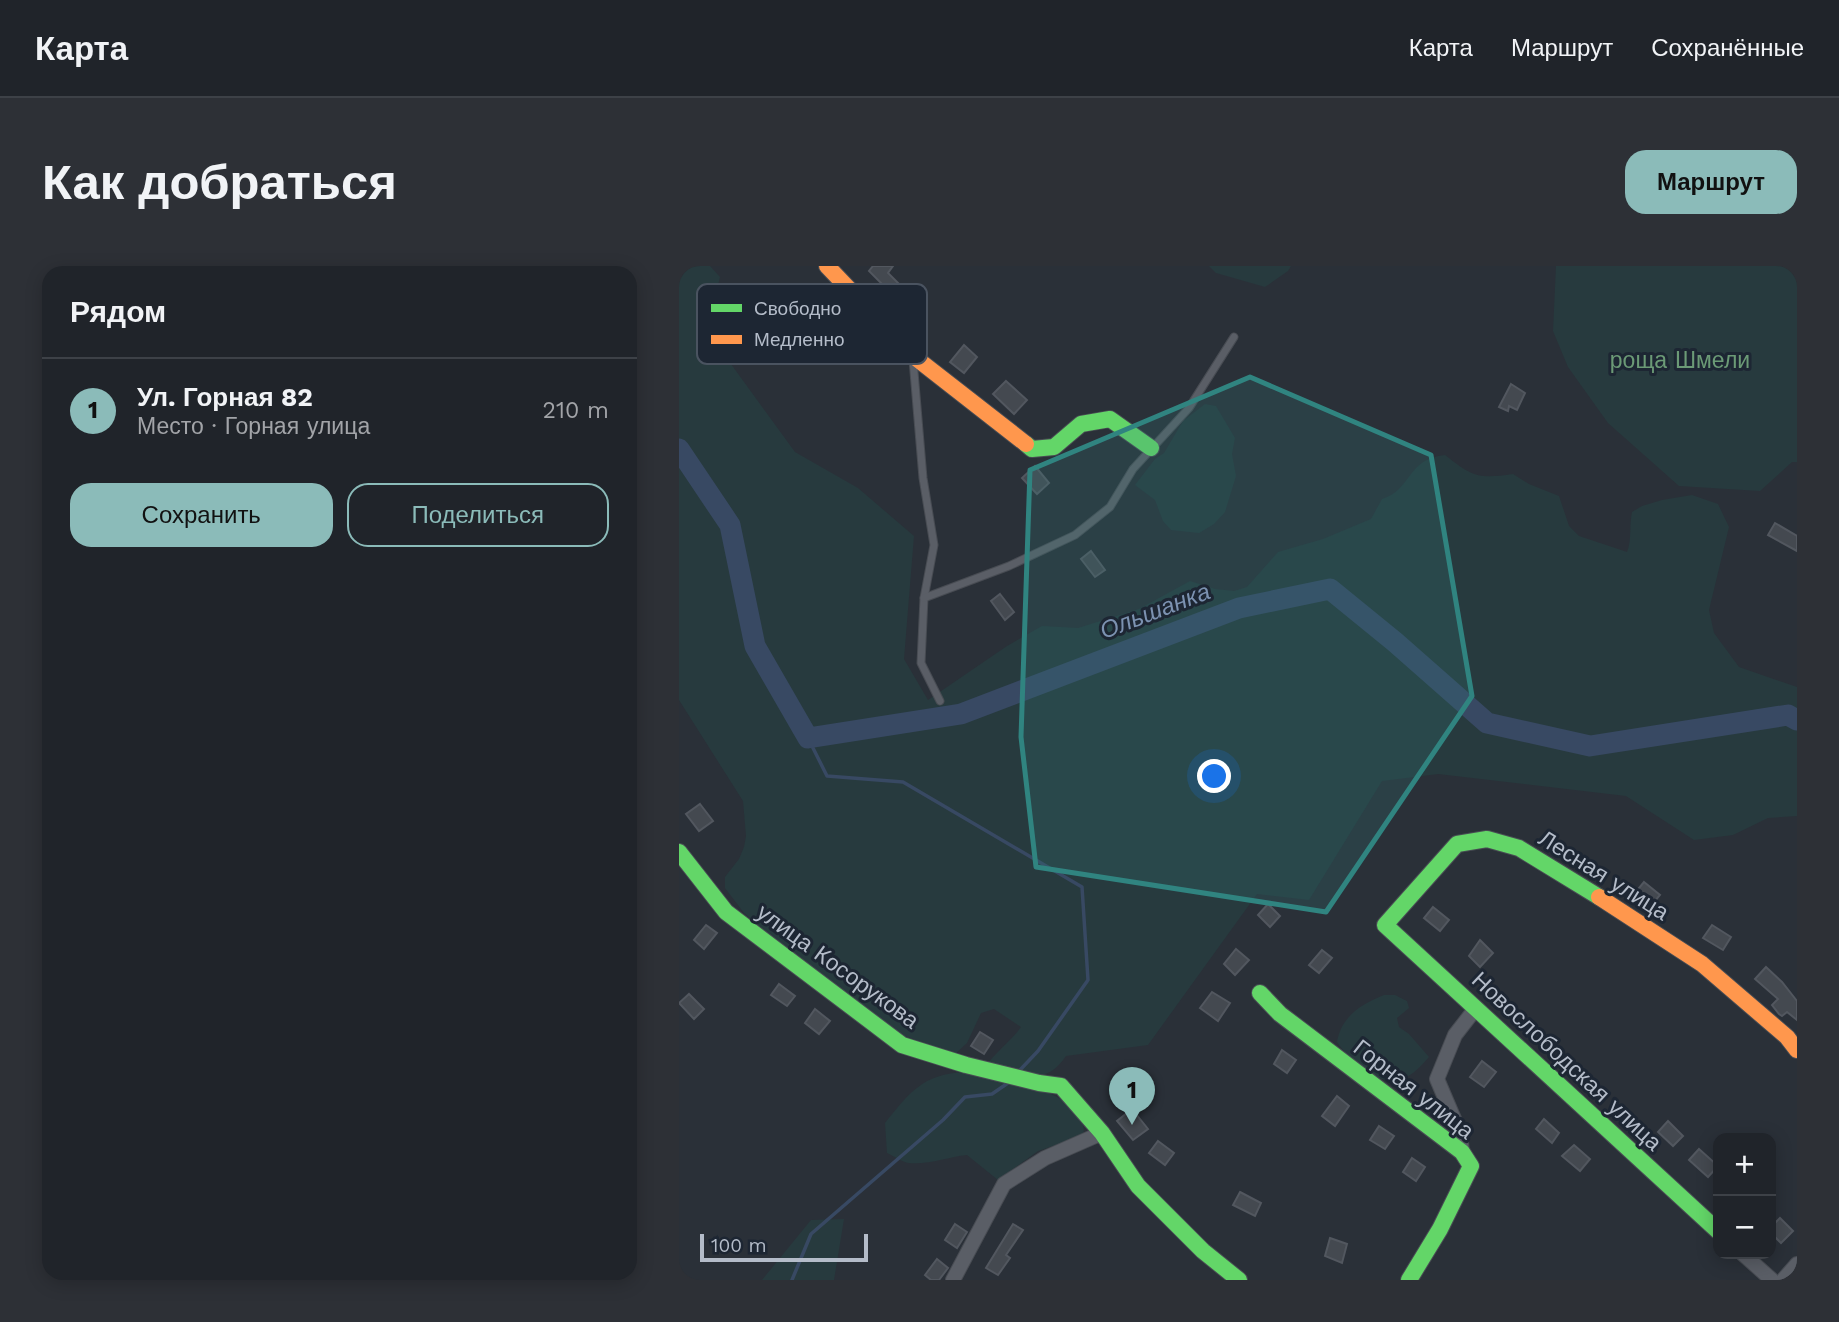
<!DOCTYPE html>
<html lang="ru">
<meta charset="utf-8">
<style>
body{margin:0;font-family:"Work Sans",sans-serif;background:#2d3036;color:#f1f3f6}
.controls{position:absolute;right:21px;bottom:21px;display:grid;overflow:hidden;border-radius:14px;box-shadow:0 4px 18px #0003}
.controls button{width:63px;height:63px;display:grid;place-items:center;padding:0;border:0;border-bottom:2px solid #3d4147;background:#20242a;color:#f1f3f6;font:35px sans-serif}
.scale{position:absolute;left:21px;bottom:18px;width:168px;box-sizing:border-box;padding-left:7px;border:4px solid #b4bcc9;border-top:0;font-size:19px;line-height:24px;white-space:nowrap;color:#b4bcc9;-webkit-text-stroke:5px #1d2633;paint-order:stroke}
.you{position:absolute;left:536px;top:511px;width:24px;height:24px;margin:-18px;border:5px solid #fff;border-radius:50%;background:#1a73e8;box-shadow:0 0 0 10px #1a73e833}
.badge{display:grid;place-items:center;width:46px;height:46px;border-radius:50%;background:#8bbbb9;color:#111;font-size:23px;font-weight:700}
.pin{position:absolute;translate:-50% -58px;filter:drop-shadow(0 2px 4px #0008)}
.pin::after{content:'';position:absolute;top:37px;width:24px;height:21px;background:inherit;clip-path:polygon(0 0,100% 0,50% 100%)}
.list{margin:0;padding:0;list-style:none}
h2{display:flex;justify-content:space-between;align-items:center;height:91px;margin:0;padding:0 28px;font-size:30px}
h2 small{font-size:23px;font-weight:400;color:#a2a4a8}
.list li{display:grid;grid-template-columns:46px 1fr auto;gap:21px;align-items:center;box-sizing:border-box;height:105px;padding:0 28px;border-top:2px solid #3d4147}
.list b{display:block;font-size:26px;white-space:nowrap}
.list p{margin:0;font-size:23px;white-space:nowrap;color:#a2a4a8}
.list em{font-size:23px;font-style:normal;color:#a2a4a8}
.actions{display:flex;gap:14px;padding:21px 28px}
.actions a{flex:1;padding:16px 0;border:2px solid #8bbbb9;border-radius:21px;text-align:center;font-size:24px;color:#8bbbb9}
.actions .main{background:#8bbbb9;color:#111}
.map{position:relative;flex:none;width:1118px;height:1014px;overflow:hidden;border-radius:21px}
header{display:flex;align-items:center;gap:42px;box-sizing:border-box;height:98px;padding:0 35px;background:#20242a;border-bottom:2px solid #3d4147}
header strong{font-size:33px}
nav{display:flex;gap:38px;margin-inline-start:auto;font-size:24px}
.intro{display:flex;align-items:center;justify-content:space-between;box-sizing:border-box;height:168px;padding:0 42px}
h1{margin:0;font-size:49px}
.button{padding:18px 32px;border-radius:21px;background:#8bbbb9;color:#111;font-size:24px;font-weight:700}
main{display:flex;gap:42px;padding:0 42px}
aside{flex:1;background:#20242a;border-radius:21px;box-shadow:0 4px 18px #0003}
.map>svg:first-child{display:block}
.green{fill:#273a3e}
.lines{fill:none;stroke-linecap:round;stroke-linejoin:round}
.stream{stroke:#384963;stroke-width:3.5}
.river{stroke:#384963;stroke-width:21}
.building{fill:#444950;stroke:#52575f;stroke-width:2}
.lane-casing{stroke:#484c53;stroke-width:9}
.street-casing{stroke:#484c53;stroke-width:16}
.fast-casing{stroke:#484c53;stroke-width:18}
.slow-casing{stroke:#484c53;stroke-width:18}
.lane{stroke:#5a5e66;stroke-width:7}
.street{stroke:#5a5e66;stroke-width:14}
.fast{stroke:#63d668;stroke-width:16}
.slow{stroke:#ff974d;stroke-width:16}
.marked{fill:#308480;fill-opacity:0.2;stroke:#308480;stroke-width:5;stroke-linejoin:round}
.labels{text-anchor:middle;stroke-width:6;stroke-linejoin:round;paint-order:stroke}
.park-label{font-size:23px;fill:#6b9a76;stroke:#1d2633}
.street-label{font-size:23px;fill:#b4bcc9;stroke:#1d2633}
.water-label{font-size:24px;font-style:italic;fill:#7c92b1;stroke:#1d2633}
.key{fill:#1d2633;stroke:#4a5360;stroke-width:2}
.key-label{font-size:19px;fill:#b4bcc9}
</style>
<header>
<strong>Карта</strong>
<nav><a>Карта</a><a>Маршрут</a><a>Сохранённые</a></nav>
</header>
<div class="intro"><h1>Как добраться</h1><a class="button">Маршрут</a></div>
<main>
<aside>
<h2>Рядом<small></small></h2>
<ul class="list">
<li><span class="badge">1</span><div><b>Ул. Горная 82</b><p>Место · Горная улица</p></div><em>210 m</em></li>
</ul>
<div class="actions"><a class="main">Сохранить</a><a>Поделиться</a></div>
</aside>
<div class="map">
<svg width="1118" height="1014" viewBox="0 0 1118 1014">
<rect width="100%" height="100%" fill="#2a3038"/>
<!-- green -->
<g class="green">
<path d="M 0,0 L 31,0 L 41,11 L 28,65 L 116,186 L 179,222 L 235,270 L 225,393 L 249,434 L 328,380 L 363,360 L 399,362 L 460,343 L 511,315 L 536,323 L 555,325 L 568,321 L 599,286 L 644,273 L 692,253 L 703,233 C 733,224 727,193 766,189 C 794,211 799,213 834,208 L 850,218 L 880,230 L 890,260 L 900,270 L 948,286 C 953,274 950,260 953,246 L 963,240 L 983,234 L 1013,229 L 1039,238 L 1050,261 L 1030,344 L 1035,367 L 1060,401 L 1118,421 L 1118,550 L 1089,552 L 1054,569 L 1015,574 L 947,530 L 759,508 L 703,515 L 630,634 L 578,628 L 469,779 L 387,790 C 365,823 341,807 310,796 C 320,783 332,775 342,761 L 315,743 L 302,747 L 288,777 L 276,788 L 225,770 L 94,672 L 65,647 L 46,622 L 46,611 L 60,593 L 65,581 L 67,570 L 64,535 L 0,434 Z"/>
<polygon points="530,0 612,0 609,5 586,21 537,7"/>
<polygon points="877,0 1118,0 1118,196 1113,196 1081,225 1000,220 929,157 889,101 874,65"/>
<polygon points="526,138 537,140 556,172 553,188 557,210 546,246 535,258 520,267 492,264 484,255 476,234 456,219 476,193 485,187 504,155"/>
<path d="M 705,729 L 716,729 L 728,735 L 730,742 L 718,752 L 720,761 L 730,768 L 750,791 C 743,799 734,809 723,813 C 701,822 669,793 658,776 C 662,751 682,738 705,729 Z"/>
<path d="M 286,806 C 315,813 414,824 404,870 L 359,885 L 319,914 L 288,889 C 269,891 249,899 230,897 C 223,896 215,890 208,887 L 206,857 C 231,826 244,808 286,806 Z"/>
<polygon points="165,953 155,1014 83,1014 132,954"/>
</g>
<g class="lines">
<!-- stream -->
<g class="stream">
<polyline points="129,472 148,510 224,516 403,621 409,714 359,785 341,804"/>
<polyline points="113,1014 132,968 264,854 286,831 313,828 329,817"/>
</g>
<!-- river -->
<polyline class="river" points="0,183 51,259 76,380 129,472 282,448 560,342 651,323 716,376 808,457 911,480 1109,449 1118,454"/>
</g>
<!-- building -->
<g class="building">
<polygon points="194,0 214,0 209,7 231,29 220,39 204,23 206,21 190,5"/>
<polygon points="285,79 298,91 285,107 271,96"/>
<polygon points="327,115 348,134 335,148 314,128"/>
<polygon points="832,118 846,127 838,144 830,140 829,145 820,141"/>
<polygon points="356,200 370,217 358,228 343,212"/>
<polygon points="1096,257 1118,270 1118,285 1089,269"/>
<polygon points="412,285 426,304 416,311 402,293"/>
<polygon points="321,328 335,346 326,354 312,335"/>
<polygon points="21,538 34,555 20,565 7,548"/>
<polygon points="965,616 981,629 971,641 955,628"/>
<polygon points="589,638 601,650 591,661 579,649"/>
<polygon points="754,641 770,654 761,665 745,652"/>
<polygon points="27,659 38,667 25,683 15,674"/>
<polygon points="1033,659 1052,671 1044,684 1024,672"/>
<polygon points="801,674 814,687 801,701 790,690"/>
<polygon points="557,683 570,694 556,709 545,698"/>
<polygon points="643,684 653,692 640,707 630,699"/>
<polygon points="1087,701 1103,716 1118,735 1118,754 1108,746 1103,750 1100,748 1093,739 1099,733 1076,713"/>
<polygon points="100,718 116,730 108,740 92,729"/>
<polygon points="533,726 551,737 539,755 521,742"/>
<polygon points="10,728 25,743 15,753 0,737"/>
<polygon points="136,743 151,755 140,768 126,757"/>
<polygon points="301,766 314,774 305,788 292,780"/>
<polygon points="603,784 617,794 608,807 595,798"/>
<polygon points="803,795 817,806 805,821 791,811"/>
<polygon points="658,830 670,840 656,860 643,850"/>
<polygon points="453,843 469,863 454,874 438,855"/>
<polygon points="865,853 880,867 873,877 857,863"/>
<polygon points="989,855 1004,870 994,880 979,866"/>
<polygon points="700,860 715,870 706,883 691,874"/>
<polygon points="479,875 495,887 486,899 470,887"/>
<polygon points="895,879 911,893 901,905 883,890"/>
<polygon points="1020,883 1039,900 1029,911 1010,894"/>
<polygon points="733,892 746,901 737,915 724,906"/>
<polygon points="561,926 582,937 576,950 554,939"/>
<polygon points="1101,952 1114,965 1102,977 1092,967 1092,961"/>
<polygon points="276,958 288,966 278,982 266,974"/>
<polygon points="334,958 344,964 327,989 331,992 319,1009 307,1002"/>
<polygon points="651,972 668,978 663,997 646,990"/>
<polygon points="258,993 269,1002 260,1014 252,1014 246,1009"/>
</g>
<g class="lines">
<!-- lane casing -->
<g class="lane-casing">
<g id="lane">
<polyline points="234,94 244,212 255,279 245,332 242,397 261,435"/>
<polyline points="245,332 330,300 396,269 431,241 454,203 510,142 555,71"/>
</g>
</g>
<!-- street casing -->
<g class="street-casing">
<g id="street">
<polyline points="783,886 781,867 758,813 776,769 797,742"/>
<polyline points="1064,988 1093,1014"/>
<polyline points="274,1014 325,918 366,892 423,867"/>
<polyline points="1104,1014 1118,998"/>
</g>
</g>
<!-- fast casing -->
<g class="fast-casing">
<g id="fast">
<polyline points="347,178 353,183 375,181 402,158 431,153 472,182"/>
<polyline points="0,586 47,646 223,779 287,799 360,817 382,820 423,867 459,920 524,985 560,1014"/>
<polyline points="920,631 840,582 808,573 778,578 706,659 1039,965"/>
<polyline points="581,727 601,748 783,886 792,900 761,963 730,1014"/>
</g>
</g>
<!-- slow casing -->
<g class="slow-casing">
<g id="slow">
<polyline points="148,0 233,89 347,178"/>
<polyline points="920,631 1023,698 1108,771 1118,784"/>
</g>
</g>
<!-- lane -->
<use href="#lane" class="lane"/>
<!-- street -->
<use href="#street" class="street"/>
<!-- fast -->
<use href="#fast" class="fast"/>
<!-- slow -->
<use href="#slow" class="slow"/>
</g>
<!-- marked area -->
<path class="marked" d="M 571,111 L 752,189 L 793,430 L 647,646 L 357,601 L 342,471 L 351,204 Z"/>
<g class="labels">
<!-- park labels -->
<g class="park-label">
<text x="1001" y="102">роща Шмели</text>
</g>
<!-- street labels -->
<g class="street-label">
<text transform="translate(925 609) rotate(32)" y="8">Лесная улица</text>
<text transform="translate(159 700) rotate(36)" y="8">улица Косорукова</text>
<text transform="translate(888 795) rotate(43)" y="8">Новослободская улица</text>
<text transform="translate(735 823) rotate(38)" y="8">Горная улица</text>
</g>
<!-- water labels -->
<g class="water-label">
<text transform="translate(476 345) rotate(-21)" y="8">Ольшанка</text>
</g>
</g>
<!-- legend -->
<rect x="18" y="18" width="230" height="80" rx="10" class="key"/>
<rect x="32" y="38" width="31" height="8" fill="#63d668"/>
<rect x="32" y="69" width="31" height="9" fill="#ff974d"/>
<g class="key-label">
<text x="75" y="49">Свободно</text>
<text x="75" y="80">Медленно</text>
</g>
</svg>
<div class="controls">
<button>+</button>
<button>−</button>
</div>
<div class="scale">100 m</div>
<div class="you"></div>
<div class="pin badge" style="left:453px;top:859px">1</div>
</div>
</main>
